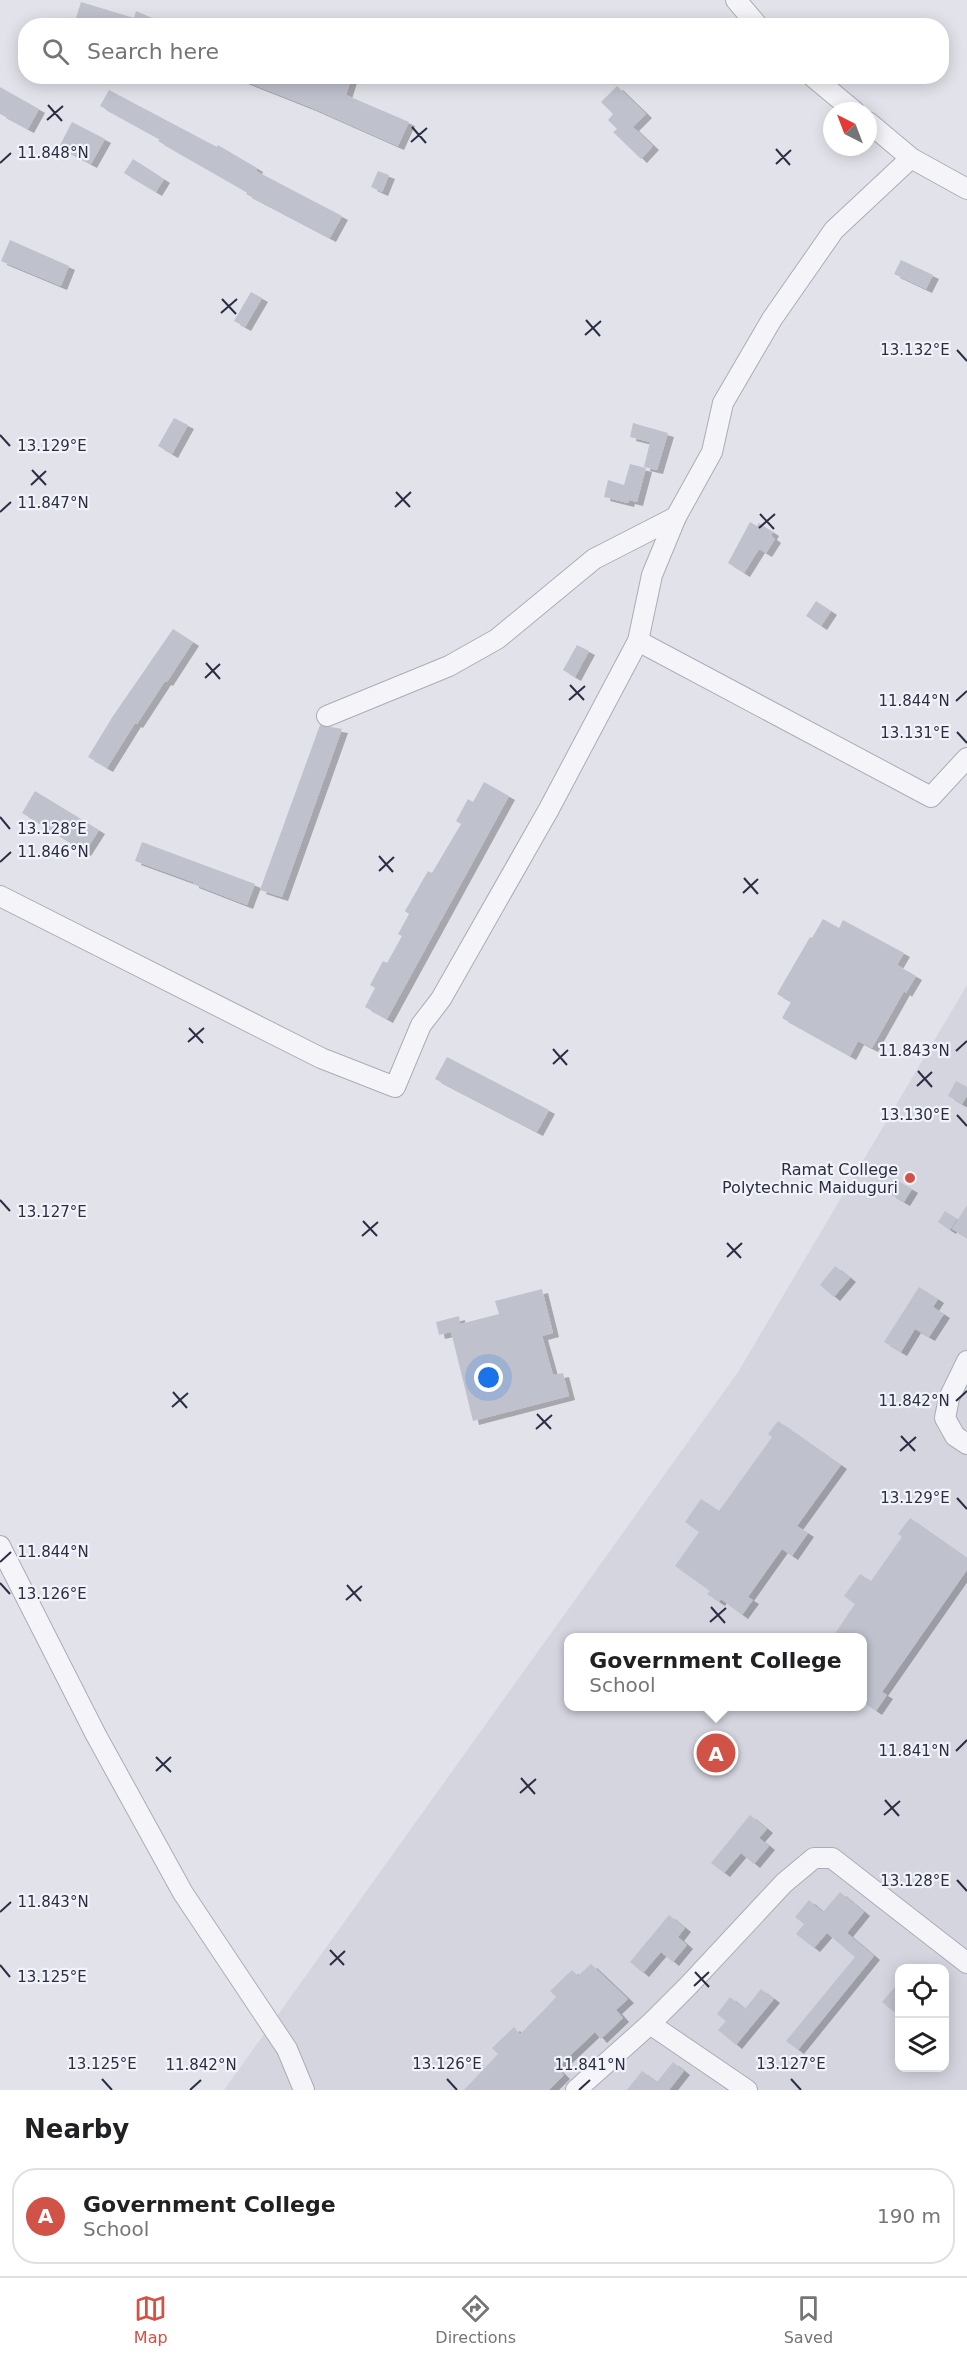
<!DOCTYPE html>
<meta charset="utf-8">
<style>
body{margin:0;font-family:"DejaVu Sans",sans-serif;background:#f6f6f6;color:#202124}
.controls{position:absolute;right:18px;bottom:18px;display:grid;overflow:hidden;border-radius:12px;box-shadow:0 3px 15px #0003}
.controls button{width:54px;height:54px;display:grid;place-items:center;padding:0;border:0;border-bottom:2px solid #e0e0e0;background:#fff;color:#202124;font:30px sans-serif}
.compass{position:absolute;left:823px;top:102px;width:54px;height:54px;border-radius:50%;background:#fff;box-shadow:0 3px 15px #0003;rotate:318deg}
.you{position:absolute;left:489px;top:1378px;width:21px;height:21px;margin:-15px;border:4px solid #fff;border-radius:50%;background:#1a73e8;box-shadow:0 0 0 9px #1a73e833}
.badge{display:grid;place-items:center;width:39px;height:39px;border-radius:50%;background:#d15246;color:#fff;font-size:20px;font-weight:700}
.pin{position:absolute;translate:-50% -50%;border:3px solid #fff;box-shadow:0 2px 6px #0006}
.popup{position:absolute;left:564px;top:1633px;width:303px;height:78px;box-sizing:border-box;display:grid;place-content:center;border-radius:12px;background:#fff;filter:drop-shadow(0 2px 4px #0005);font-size:20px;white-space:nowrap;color:#757577}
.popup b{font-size:22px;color:#202124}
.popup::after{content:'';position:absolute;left:50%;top:100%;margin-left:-12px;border:12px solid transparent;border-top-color:#fff}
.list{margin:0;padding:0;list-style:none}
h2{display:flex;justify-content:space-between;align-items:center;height:78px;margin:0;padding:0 24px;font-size:26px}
h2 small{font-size:20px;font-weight:400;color:#757577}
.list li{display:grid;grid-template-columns:39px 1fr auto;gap:18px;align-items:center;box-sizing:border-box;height:96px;margin:0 12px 12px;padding:0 12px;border:2px solid #e0e0e0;border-radius:24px}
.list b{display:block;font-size:22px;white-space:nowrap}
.list p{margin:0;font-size:20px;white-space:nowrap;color:#757577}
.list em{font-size:20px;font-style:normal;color:#757577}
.icon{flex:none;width:33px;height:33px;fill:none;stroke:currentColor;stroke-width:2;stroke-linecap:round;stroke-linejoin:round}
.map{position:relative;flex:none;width:967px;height:2090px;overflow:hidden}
.search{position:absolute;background:#fff;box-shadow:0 3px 15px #0003;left:18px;right:18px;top:18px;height:66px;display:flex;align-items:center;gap:15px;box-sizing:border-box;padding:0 21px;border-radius:24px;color:#757577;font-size:22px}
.sheet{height:186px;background:#fff}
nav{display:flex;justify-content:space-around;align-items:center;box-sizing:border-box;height:84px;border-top:2px solid #e0e0e0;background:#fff;font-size:16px;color:#757577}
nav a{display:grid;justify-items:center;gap:3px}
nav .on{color:#d15246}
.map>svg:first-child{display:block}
.built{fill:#d4d5df;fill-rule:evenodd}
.building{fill:#bfc1cd;filter:url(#shadow)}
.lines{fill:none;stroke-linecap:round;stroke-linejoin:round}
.minor-casing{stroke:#abacb8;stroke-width:22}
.minor{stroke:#f5f5f9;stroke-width:20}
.ticks{fill:none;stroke:#2a2d43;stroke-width:2}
.poi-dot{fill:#d15246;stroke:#f2f3f8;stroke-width:2}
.labels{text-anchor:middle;stroke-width:4.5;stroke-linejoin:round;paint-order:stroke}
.poi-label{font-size:16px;fill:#2a2d43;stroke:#f2f3f8;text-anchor:end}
.ticks-label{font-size:15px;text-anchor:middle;fill:#2a2d43;stroke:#f2f3f8;stroke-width:4.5;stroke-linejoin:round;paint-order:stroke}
</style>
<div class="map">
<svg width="967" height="2090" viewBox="0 0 967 2090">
<defs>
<filter id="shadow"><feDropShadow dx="6" dy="4" stdDeviation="0" flood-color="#0004"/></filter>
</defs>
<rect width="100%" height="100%" fill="#e2e3ea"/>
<!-- built -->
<path class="built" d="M 967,985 L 967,2090 L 224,2090 L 738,1372 ZM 569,1638 L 863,1638 L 863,1706 L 569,1706 ZM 900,1968 L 944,1968 L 944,2068 L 900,2068 Z"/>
<!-- building -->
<g class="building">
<polygon points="81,2 134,18 136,11 171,26 88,26 75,21"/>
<polygon points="232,76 352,76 346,95 409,122 398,146 310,107"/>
<polygon points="617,86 646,114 633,127 653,146 641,159 613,132 617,129 608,120 613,114 601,102"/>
<polygon points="0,87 39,109 28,129 0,114"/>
<polygon points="109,90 217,147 218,145 257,168 256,171 342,216 330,238 246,194 247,192 158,141 160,139 100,106"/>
<polygon points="72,122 105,139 91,164 59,147"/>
<polygon points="133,159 164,179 156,192 124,173"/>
<polygon points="378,171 389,175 382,192 371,187"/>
<polygon points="10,240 69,266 61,286 1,261"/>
<polygon points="901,260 933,275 926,289 894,274"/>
<polygon points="251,292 262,298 245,327 234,321"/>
<polygon points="174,418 188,425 172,454 158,446"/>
<polygon points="633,423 668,433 657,470 644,467 650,442 630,437"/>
<polygon points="630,464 646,468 637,502 629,500 628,503 604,497 608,480 624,485"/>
<polygon points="750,522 757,526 759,523 773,532 771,536 775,539 766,553 759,549 744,573 728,563"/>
<polygon points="816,601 831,611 821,626 806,616"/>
<polygon points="173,629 193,642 167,682 165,681 137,724 135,723 107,768 88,757 113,716"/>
<polygon points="577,645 589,651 575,677 563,670"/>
<polygon points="320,725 342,729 282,897 260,890"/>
<polygon points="484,782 509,796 387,1019 365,1007 375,988 370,985 383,961 387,963 402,936 398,934 409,914 405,911 428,871 432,873 461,824 456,821 468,799 473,802"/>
<polygon points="35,791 99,830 85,852 22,813"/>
<polygon points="142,842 255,884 247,905 193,884 193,882 135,861"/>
<polygon points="823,919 839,928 843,920 904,953 897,965 916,976 906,993 904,991 872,1048 858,1041 850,1056 782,1018 791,1002 777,994 810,937 812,938"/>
<polygon points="447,1057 549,1110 537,1132 435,1079"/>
<polygon points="956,1081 967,1087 967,1096 962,1104 948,1096"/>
<polygon points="898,1181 912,1189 904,1202 890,1194"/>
<polygon points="967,1205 967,1238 952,1229"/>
<polygon points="945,1211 957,1219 950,1230 938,1222"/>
<polygon points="835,1266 850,1278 834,1297 820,1285"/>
<polygon points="919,1287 938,1299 933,1307 944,1314 929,1337 915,1329 901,1352 884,1342"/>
<polygon points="542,1289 553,1333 542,1336 553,1375 563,1373 569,1396 473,1421 451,1332 439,1335 436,1322 459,1316 460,1324 499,1314 495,1301"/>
<polygon points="778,1421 841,1465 797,1526 808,1533 792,1556 782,1549 748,1597 753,1600 742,1615 721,1599 719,1602 707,1594 710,1591 675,1566 699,1532 685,1522 701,1499 719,1511 772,1437 768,1434"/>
<polygon points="910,1518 967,1558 967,1570 882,1692 887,1695 876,1711 863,1702 863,1638 832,1638 855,1604 844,1596 860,1574 871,1581 902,1537 898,1534"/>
<polygon points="750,1815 767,1829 759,1838 769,1846 754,1864 741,1853 724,1873 711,1863"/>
<polygon points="840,1892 864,1912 847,1933 874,1956 798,2050 786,2041 855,1957 827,1933 814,1948 796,1934 804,1924 795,1917 809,1900 823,1912"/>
<polygon points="669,1915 685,1928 678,1937 687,1945 673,1962 661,1952 643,1973 630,1962"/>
<polygon points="591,1964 628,1999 616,2010 623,2018 601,2039 595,2032 557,2068 564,2075 549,2090 464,2090 498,2054 492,2048 514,2027 520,2034 547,2007 556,1997 550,1991 572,1970 578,1976"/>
<polygon points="900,1981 900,2005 894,2012 882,2002"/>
<polygon points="761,1989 774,1999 736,2045 718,2030 726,2021 717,2014 730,1997 745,2009"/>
<polygon points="673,2062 684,2071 669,2090 627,2090 642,2071 657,2082"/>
</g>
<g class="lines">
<!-- minor casing -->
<g class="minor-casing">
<g id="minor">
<polyline points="736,0 758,26"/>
<polyline points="812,76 854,111"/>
<polyline points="868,122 911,158 967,189"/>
<polyline points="638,641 931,797 967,758"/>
<polyline points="327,716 449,666 497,639 594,559 676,517"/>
<polyline points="0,896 321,1058 395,1087 421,1025 441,999 549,809 638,641 652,575 676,517 712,452 723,403 772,319 834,230 911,158"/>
<polyline points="967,1361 949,1398 945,1418 955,1436 967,1444"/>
<polyline points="0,1546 96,1735 183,1893 287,2049 304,2090"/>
<polyline points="650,2024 747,2090"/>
<polyline points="576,2090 650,2024 688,1986 784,1883 814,1858 832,1858 967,1963"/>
</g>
</g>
<!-- minor -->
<use href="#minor" class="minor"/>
</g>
<!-- ticks -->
<path class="ticks" d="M 48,105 L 62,121M 47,120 L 63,106M 412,127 L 426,143M 411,142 L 427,128M 776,149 L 790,165M 0,163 L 11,153M 776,164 L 791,150M 222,299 L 236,314M 221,313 L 237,299M 586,320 L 600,336M 585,335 L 601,321M 957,350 L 967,361M 0,435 L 10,446M 32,470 L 46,485M 31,485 L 46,471M 396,492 L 410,507M 395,507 L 411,492M 0,512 L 11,502M 760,514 L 774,529M 759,528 L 775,514M 206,663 L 220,679M 205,678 L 220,664M 570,685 L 584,700M 569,700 L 585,686M 956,701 L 967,691M 957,732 L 967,743M 0,817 L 10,829M 379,856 L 393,872M 0,862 L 11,852M 379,871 L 394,857M 744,878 L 758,894M 743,893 L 758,879M 189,1028 L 203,1043M 188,1042 L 204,1028M 553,1049 L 567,1065M 956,1051 L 967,1041M 553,1064 L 568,1050M 918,1071 L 932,1087M 917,1086 L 932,1072M 957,1115 L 967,1126M 0,1200 L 10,1211M 363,1221 L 377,1236M 362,1236 L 378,1222M 727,1243 L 741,1258M 727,1257 L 742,1243M 173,1392 L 187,1408M 956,1401 L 967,1391M 172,1407 L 188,1393M 537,1414 L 551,1429M 536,1429 L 552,1415M 901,1436 L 915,1451M 900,1451 L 916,1437M 957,1498 L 967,1509M 0,1562 L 11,1552M 0,1583 L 10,1594M 347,1585 L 361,1601M 346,1600 L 362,1586M 711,1607 L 725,1623M 710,1622 L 726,1608M 956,1751 L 967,1740M 156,1757 L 171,1772M 156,1771 L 171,1757M 521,1778 L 535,1794M 520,1793 L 536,1779M 885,1800 L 899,1816M 884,1815 L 900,1801M 957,1880 L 967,1891M 0,1912 L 11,1902M 330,1950 L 344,1965M 0,1965 L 10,1977M 330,1965 L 345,1951M 695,1972 L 709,1987M 694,1986 L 709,1972M 102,2079 L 112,2090M 447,2079 L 457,2090M 791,2079 L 801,2090M 190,2090 L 201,2080M 579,2090 L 590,2080"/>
<!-- markers -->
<circle class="poi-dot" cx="910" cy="1178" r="6"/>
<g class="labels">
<!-- poi labels -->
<g class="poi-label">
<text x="898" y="1175">Ramat College<tspan x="898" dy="18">Polytechnic Maiduguri</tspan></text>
</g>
</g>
<g class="ticks-label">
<text x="53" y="158">11.848°N</text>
<text x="915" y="355">13.132°E</text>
<text x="52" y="451">13.129°E</text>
<text x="53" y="508">11.847°N</text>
<text x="914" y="706">11.844°N</text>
<text x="915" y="738">13.131°E</text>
<text x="52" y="834">13.128°E</text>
<text x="53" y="857">11.846°N</text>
<text x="914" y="1056">11.843°N</text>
<text x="915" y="1120">13.130°E</text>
<text x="52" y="1217">13.127°E</text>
<text x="914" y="1406">11.842°N</text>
<text x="915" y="1503">13.129°E</text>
<text x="53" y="1557">11.844°N</text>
<text x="52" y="1599">13.126°E</text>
<text x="914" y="1756">11.841°N</text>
<text x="915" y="1886">13.128°E</text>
<text x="53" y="1907">11.843°N</text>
<text x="52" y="1982">13.125°E</text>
<text x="102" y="2069">13.125°E</text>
<text x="447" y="2069">13.126°E</text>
<text x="791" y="2069">13.127°E</text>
<text x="201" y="2070">11.842°N</text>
<text x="590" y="2070">11.841°N</text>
</g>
</svg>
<div class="controls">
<button><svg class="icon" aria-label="locate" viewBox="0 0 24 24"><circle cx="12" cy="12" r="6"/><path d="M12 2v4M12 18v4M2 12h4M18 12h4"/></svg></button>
<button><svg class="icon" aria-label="layers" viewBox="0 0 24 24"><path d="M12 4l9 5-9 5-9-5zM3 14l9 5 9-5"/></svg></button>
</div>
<svg class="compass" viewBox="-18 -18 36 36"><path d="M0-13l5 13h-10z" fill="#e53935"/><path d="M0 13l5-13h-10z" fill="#757577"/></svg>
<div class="you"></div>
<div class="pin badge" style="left:716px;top:1753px">A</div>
<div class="popup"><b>Government College</b>School</div>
<div class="search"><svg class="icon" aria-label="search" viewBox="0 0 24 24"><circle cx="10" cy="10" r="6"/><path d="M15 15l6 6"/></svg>Search here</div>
</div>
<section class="sheet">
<h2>Nearby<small></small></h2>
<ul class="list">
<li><span class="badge">A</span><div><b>Government College</b><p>School</p></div><em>190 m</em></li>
</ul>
</section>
<nav>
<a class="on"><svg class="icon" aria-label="map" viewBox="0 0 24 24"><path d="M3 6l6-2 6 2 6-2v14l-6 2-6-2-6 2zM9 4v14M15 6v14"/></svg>Map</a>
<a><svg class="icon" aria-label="directions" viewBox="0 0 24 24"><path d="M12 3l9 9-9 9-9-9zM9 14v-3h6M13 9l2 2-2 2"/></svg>Directions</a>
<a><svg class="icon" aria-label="saved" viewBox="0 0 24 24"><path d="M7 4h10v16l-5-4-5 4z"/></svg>Saved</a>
</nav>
